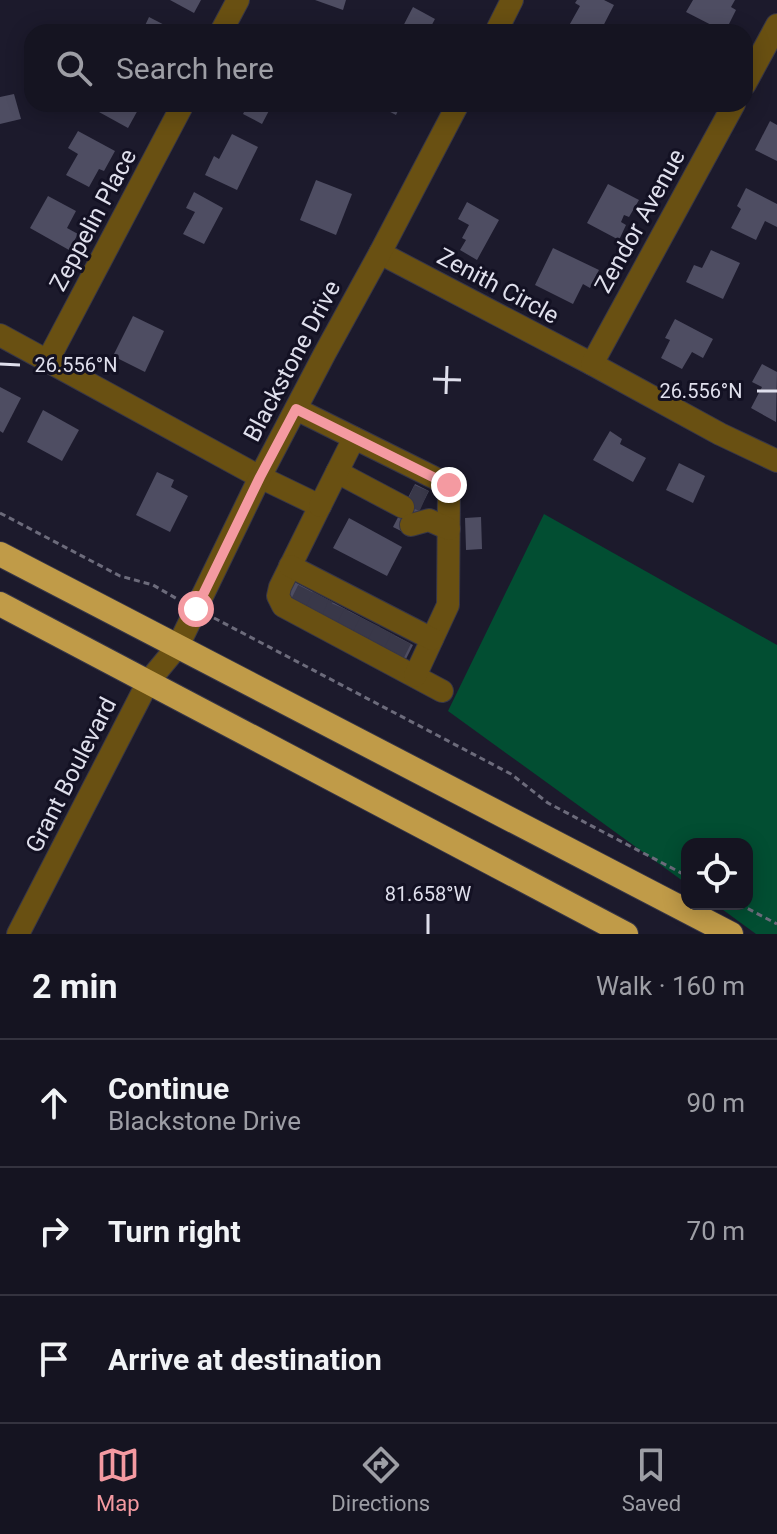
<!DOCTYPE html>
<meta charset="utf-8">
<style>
body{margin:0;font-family:Roboto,sans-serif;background:#22212e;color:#f1f3f6}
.controls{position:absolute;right:24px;bottom:24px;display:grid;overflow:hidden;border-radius:16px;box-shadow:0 4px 20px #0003}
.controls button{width:72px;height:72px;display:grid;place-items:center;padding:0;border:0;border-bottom:2px solid #34333f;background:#151421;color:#f1f3f6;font:40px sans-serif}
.stop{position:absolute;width:24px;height:24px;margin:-18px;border:6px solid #f49aa1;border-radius:50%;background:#fff}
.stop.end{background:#f49aa1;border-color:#fff;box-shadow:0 2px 8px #0008}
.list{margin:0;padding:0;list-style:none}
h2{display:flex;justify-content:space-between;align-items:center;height:104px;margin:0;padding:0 32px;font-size:34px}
h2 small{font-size:26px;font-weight:400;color:#9d9ea5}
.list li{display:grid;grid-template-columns:52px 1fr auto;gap:24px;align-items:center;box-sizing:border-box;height:128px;padding:0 32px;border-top:2px solid #34333f}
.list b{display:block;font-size:30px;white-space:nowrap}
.list p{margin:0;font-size:26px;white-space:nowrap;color:#9d9ea5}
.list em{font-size:26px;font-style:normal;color:#9d9ea5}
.icon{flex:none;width:44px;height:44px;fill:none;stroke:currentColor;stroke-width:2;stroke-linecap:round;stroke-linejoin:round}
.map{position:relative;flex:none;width:777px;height:934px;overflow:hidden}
.search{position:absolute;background:#151421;box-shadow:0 4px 20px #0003;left:24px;right:24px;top:24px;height:88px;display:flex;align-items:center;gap:20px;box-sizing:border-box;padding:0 28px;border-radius:24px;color:#9d9ea5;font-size:30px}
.sheet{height:488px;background:#151421}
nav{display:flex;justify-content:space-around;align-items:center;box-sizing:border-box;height:112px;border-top:2px solid #34333f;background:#151421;font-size:22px;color:#9d9ea5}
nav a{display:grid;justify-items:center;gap:4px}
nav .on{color:#f49aa1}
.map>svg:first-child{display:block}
.green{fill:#024e32}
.building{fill:#4e4d62}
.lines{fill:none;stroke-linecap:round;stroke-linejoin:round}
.minor-tunnel{stroke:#393849;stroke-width:22;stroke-dasharray:22 11;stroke-linecap:butt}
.minor-casing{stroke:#373647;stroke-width:24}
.highway-casing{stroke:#373647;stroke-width:26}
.path{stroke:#6c6b7b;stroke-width:3;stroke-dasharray:6 4;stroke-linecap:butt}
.minor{stroke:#695012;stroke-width:22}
.highway{stroke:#c09b48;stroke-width:24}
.route{stroke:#f49aa1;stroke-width:10}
.ticks{fill:none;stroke:#dfdfec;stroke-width:3}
.labels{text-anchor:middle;stroke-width:6;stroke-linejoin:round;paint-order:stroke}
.street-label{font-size:24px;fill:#dfdfec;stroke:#131123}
.ticks-label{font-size:20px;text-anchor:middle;fill:#dfdfec;stroke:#131123;stroke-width:6;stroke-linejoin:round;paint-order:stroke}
</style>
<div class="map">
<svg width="777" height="934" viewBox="0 0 777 934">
<rect width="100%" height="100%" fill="#1c1a2c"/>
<!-- green -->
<polygon class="green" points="544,514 777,645 777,934 756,934 715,904 747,904 747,844 687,844 687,884 448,711"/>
<!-- building -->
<g class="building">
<polygon points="170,0 201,0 194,13"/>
<polygon points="315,0 346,0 343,10"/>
<polygon points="577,0 604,0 614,5 600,32 566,31 580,6 575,3"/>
<polygon points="693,0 735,0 731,7 736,10 725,32 686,12"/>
<polygon points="413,7 435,19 428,32 400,32"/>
<polygon points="149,17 178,32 142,32"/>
<polygon points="14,94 21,119 0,124 0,97"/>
<polygon points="103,104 135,104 134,106 139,108 128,128 99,112"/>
<polygon points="248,104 289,104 285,112 272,105 262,124 243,114"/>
<polygon points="375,104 401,104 396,115"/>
<polygon points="770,121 777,125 777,161 755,150"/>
<polygon points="78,131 115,151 104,171 99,169 89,187 66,175 78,154 68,148"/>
<polygon points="232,134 258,147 237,190 205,175 214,156 219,159"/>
<polygon points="316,180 352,194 336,235 300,220"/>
<polygon points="608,184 639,200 629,217 624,215 621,222 626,225 619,240 587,223"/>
<polygon points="746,188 777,204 777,227 765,221 756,240 731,228 741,209 737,206"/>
<polygon points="194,192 223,208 204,244 183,234 195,212 186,208"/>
<polygon points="48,196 76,211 67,228 78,234 69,250 30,228"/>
<polygon points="467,202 499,220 477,260 460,250 466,240 462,238 469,225 458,219"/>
<polygon points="553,248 599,270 590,288 583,284 573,304 535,285"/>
<polygon points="711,250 740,263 723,299 686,282 694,265 702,268"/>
<polygon points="133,316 164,331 145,372 113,356"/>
<polygon points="675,319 713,339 703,358 692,352 682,369 661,358 670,340 665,338"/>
<polygon points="762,364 777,372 776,422 751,408 762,387 752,382"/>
<polygon points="0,387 21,398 3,433 0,431"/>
<polygon points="43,410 79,430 62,461 27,442"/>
<polygon points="610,431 622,439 620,444 646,458 633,482 593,460"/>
<polygon points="679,463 705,476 693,503 666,490"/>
<polygon points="157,472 174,480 171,487 188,496 170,532 136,515"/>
<polygon points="415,484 429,491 407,534 393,527"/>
<polygon points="481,517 482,549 466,550 465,518"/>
<polygon points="349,518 402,547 387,576 333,548"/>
<polygon points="291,580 413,645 406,659 283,594"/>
</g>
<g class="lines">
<!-- minor-tunnel -->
<g class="minor-tunnel">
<polyline points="410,495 424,501"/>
<polyline points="301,604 308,590"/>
<polyline points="316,611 323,597"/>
<polyline points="332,620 338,606"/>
<polyline points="347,628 354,614"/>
<polyline points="363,637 370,622"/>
<polyline points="378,644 385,630"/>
<polyline points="394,653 401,639"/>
</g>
<!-- minor casing -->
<g class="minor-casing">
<g id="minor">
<polyline points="221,32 238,0"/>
<polyline points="496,32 512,0"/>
<polyline points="745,84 777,25"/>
<polyline points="380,253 592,364 720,434 777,461"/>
<polyline points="0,335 260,477 320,506 280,587 278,596 283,606 442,691"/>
<polyline points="48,360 183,104"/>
<polyline points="592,364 734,104"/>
<polyline points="296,409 449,485 448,605 415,676"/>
<polyline points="337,472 403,507"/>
<polyline points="320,506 354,438"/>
<polyline points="411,525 429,520 449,529"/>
<polyline points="290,566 432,639"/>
<polyline points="18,934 148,682 178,646 260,477 325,353 380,253 458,104"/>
</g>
</g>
<!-- highway casing -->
<g class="highway-casing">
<g id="highway">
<polyline points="0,554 731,934"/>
<polyline points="0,604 626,934"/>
</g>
</g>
<!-- path -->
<g class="path">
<polyline points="0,513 120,576 153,585 179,600"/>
<polyline points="214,618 511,774 548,803 687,876"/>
<polyline points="739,904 777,924"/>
</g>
<!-- minor -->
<use href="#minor" class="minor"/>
<!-- highway -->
<use href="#highway" class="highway"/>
</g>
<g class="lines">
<!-- route -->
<polyline class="route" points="196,609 260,477 296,409 449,485"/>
</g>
<!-- ticks -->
<path class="ticks" d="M 0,364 L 20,365M 433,379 L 461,380M 757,391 L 777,391M 446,394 L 447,366M 428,934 L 428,914"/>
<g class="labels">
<!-- street labels -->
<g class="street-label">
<text transform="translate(93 220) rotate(-62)" y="8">Zeppelin Place</text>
<text transform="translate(640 221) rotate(-61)" y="8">Zendor Avenue</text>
<text transform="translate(498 286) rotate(28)" y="8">Zenith Circle</text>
<text transform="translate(292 361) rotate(-62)" y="8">Blackstone Drive</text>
<text transform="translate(71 775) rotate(-63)" y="8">Grant Boulevard</text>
</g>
</g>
<g class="ticks-label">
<text x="76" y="372">26.556°N</text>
<text x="701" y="398">26.556°N</text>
<text x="428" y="901">81.658°W</text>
</g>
</svg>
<div class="controls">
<button><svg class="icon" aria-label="locate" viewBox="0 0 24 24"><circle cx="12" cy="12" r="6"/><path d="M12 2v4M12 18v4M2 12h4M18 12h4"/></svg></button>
</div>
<div class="stop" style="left:196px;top:609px"></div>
<div class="stop end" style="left:449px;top:485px"></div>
<div class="search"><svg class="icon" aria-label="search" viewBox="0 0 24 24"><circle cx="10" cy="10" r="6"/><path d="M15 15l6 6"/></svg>Search here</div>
</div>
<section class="sheet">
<h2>2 min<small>Walk · 160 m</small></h2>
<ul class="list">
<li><svg class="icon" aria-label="ahead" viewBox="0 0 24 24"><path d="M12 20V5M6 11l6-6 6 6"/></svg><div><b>Continue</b><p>Blackstone Drive</p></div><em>90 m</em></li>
<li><svg class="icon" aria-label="right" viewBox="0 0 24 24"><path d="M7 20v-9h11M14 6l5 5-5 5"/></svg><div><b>Turn right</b></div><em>70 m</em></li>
<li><svg class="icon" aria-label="arrive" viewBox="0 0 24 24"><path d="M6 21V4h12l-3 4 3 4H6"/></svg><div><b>Arrive at destination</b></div></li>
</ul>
</section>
<nav>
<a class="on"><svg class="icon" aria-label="map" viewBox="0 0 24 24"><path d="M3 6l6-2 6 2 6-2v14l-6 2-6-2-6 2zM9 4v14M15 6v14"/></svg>Map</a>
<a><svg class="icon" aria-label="directions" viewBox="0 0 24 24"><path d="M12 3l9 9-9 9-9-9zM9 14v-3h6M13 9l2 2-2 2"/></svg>Directions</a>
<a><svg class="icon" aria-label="saved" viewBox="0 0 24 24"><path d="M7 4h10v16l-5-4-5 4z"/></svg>Saved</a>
</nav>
